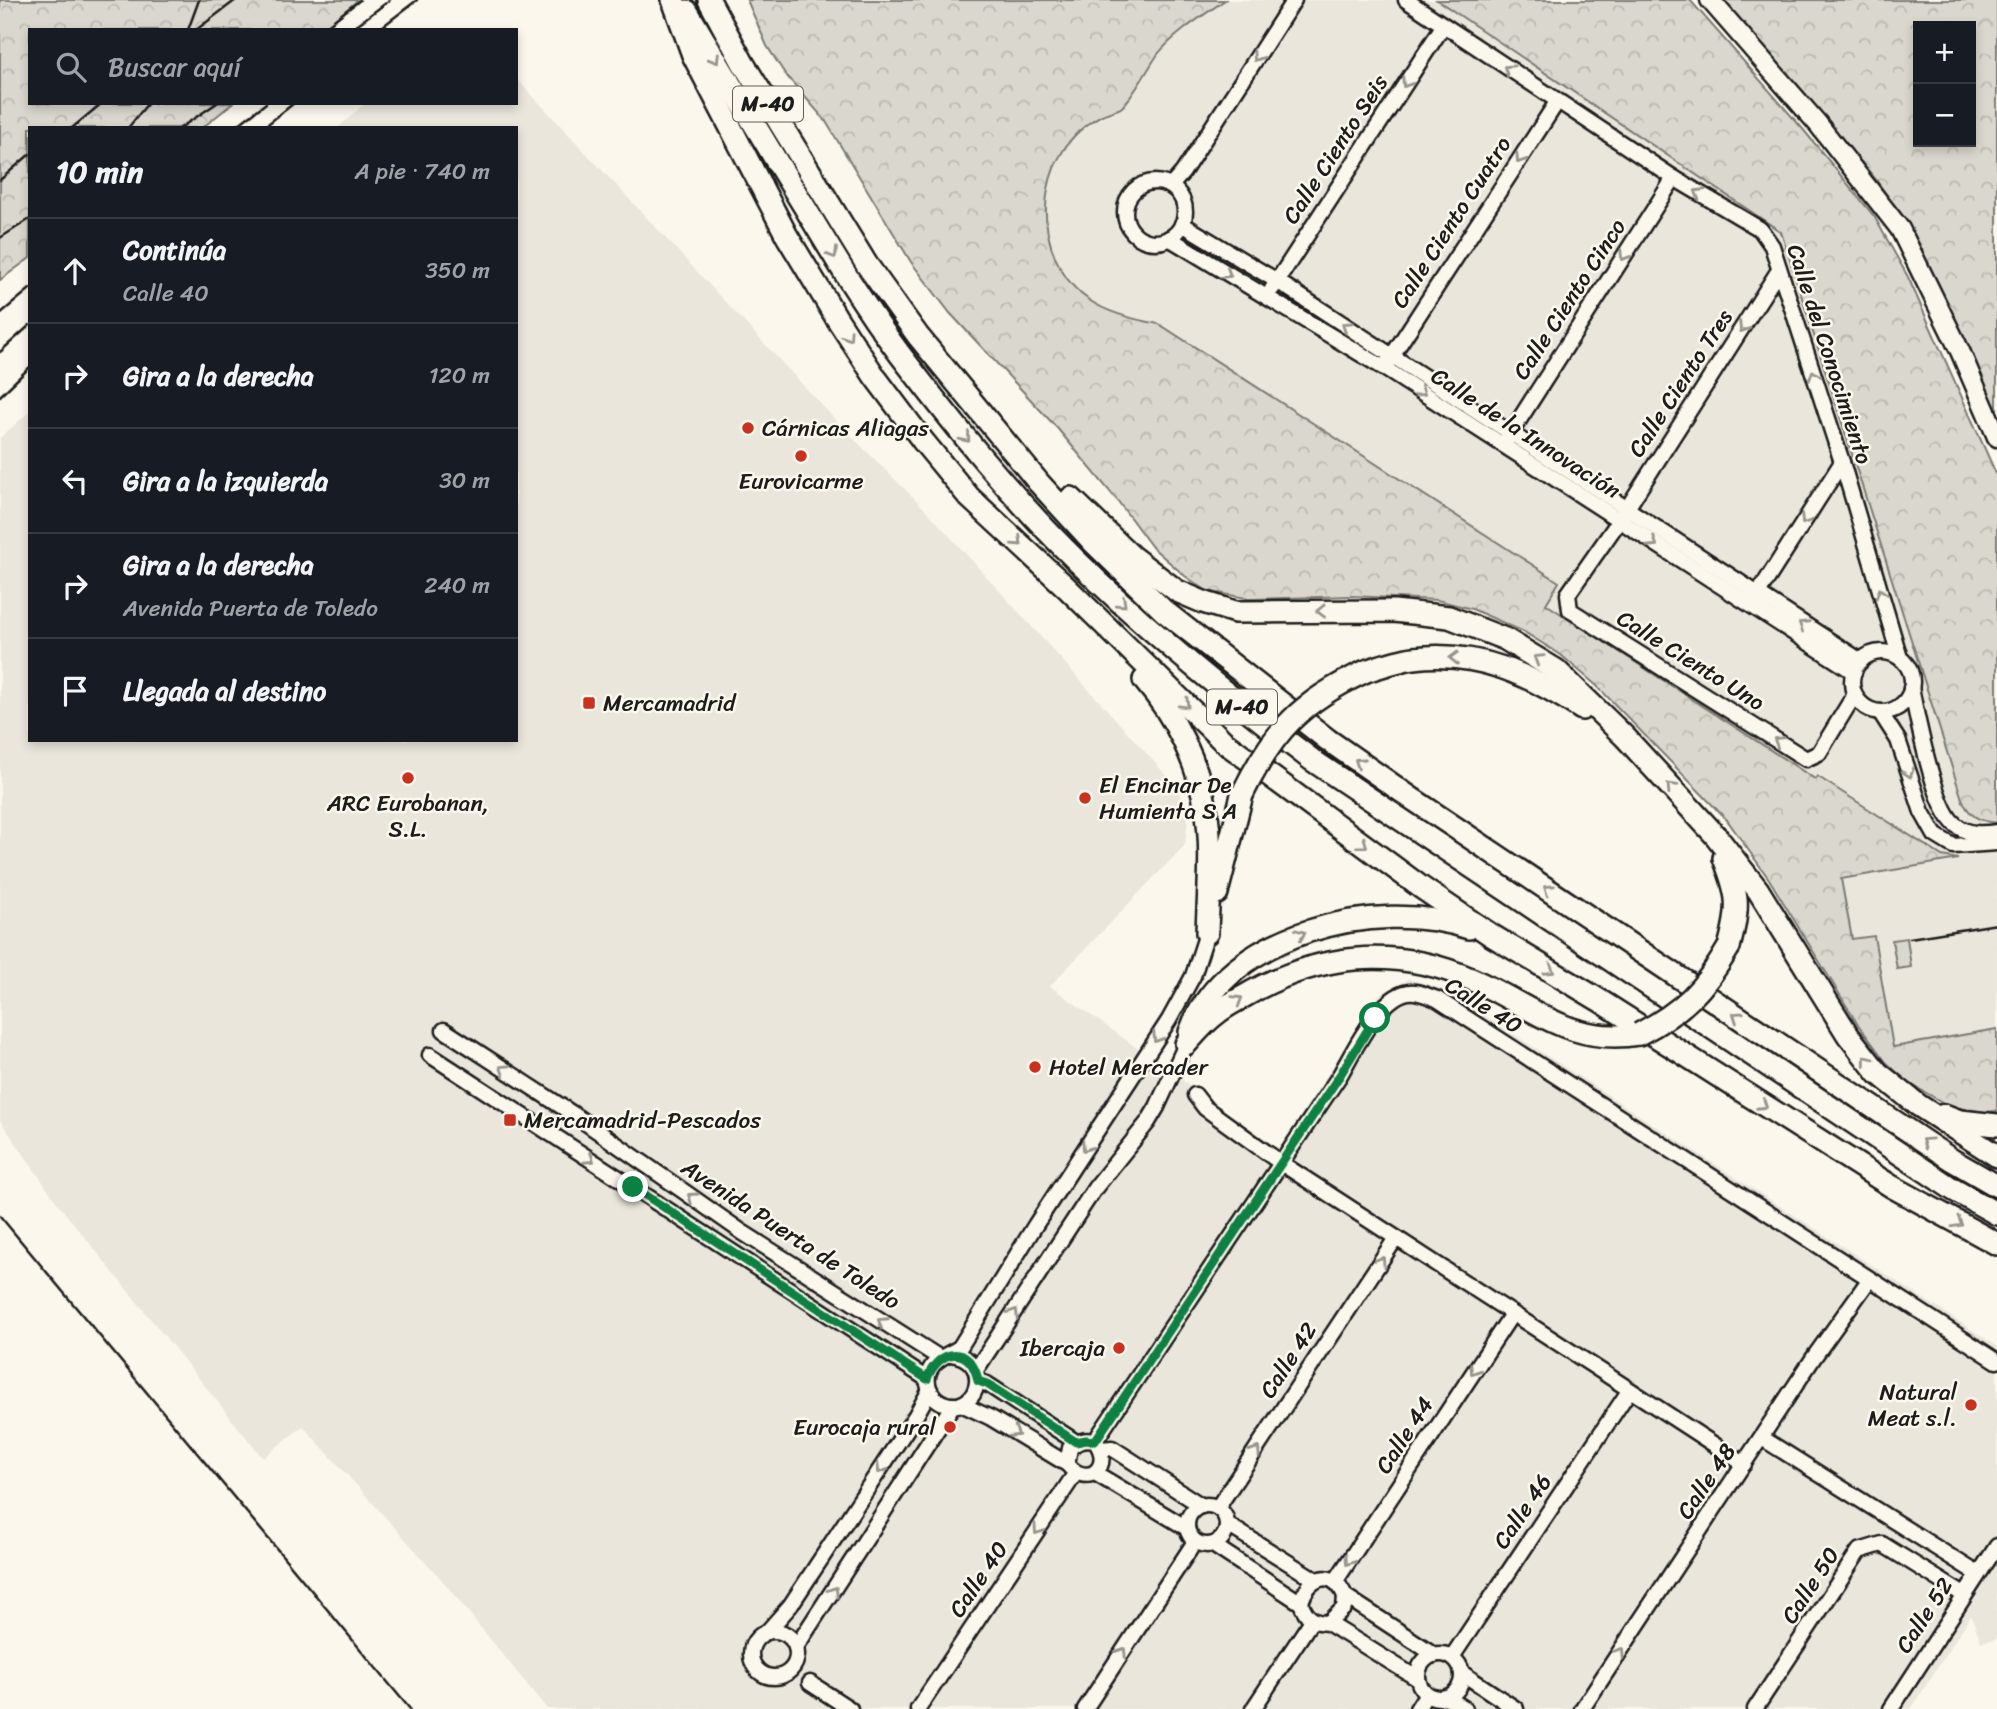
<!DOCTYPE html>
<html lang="es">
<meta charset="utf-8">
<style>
body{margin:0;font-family:Sriracha,sans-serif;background:#242831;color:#f1f3f6}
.controls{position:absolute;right:21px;top:21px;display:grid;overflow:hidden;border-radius:0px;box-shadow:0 4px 10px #0003}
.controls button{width:63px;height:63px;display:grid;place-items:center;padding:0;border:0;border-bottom:2px solid #363941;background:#171b24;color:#f1f3f6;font:35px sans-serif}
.stop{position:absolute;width:21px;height:21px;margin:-16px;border:5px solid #0b8043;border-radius:50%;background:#fff}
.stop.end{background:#0b8043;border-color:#fff;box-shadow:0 2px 7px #0008}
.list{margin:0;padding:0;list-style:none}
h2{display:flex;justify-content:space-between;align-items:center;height:91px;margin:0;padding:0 28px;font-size:30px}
h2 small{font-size:23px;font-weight:400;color:#9ea1a6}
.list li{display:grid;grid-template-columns:46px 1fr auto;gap:21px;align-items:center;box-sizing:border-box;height:105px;padding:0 28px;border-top:2px solid #363941}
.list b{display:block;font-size:26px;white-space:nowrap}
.list p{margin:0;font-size:23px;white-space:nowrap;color:#9ea1a6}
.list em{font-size:23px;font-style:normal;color:#9ea1a6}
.icon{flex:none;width:38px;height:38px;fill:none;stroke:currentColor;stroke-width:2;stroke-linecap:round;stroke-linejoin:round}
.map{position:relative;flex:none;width:1997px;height:1709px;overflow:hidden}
.search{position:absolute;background:#171b24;box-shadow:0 4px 10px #0003;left:28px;top:28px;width:490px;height:77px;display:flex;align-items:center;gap:18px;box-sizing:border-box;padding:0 24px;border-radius:0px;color:#9ea1a6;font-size:26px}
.panel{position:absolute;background:#171b24;box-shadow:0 4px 10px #0003;left:28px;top:126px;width:490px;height:616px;border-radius:0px}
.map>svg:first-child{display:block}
.built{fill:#eae6dc}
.forest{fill:url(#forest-crowns);stroke:#7b7a75;stroke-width:2;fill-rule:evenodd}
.pitch{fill:#dad7ce;stroke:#7b7a75;stroke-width:2}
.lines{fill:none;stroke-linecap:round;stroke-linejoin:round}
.minor-casing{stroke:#1c1c1c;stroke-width:19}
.major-casing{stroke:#1c1c1c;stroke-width:23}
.highway-casing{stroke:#1c1c1c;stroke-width:26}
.minor{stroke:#fbf7ec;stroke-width:14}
.major{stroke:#fbf7ec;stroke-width:18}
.highway{stroke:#fbf7ec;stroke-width:21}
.rail{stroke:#1c1c1c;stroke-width:2.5}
.highway-bridge-casing{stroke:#1c1c1c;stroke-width:26;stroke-linecap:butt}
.highway-bridge{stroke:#fbf7ec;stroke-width:21}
.oneway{stroke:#97948e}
.route{stroke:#0b8043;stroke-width:9}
.poi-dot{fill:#c8321e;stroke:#fbf7ec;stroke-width:2.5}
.labels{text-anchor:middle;stroke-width:5;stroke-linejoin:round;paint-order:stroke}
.shield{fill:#fbf7ec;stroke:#5f5e5a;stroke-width:2}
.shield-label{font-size:21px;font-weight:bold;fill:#1c1c1c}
.street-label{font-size:23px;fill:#1c1c1c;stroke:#fbf7ec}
.poi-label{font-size:23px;fill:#1c1c1c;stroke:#fbf7ec;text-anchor:start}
</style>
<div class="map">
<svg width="1997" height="1709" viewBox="0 0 1997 1709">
<defs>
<pattern id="forest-crowns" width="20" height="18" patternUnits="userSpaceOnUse" patternTransform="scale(1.75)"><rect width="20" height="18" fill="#dad7ce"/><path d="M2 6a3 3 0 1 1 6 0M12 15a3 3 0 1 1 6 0" fill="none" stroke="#bab8b0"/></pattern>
</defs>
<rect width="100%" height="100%" fill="#fbf7ec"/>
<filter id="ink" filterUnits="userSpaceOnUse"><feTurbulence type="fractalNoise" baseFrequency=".0143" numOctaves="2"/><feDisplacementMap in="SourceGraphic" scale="14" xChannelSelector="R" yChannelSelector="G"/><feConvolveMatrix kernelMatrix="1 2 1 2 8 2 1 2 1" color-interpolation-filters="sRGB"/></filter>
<g filter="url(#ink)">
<!-- built -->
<g class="built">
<polygon points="1225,0 1437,0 1781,232 1962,799 1968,812 1983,822 1997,823 1997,1029 1893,1047 1874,936 1852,939 1841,878 1955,858 1942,856 1817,777 1815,779 1546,603 1558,583 1160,324 1131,319 1090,301 1076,289 1052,252 1044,215 1049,182 1063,151 1084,127 1122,107 1160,51 1197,20"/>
<polygon points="516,78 845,430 927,511 1177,787 1188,817 1185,845 1050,986 1279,1149 1380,994 1409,979 1445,990 1997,1346 1997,1639 1981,1642 1971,1615 1911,1709 547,1709 442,1580 303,1426 263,1458 58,1204 0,1120 0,438 30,411 30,740 516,740 516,128 338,128 365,103 516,103"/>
</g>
<!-- forest -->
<g class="forest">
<polygon points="0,0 358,0 322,30 30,30 30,103 233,103 202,128 30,128 30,258 0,280"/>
<path d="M 747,0 L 1225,0 C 1204,15 1174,34 1158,54 C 1149,67 1132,98 1122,107 C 1117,111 1108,112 1102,115 C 1087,123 1072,136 1063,151 C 1033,197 1043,268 1089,300 C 1109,314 1136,320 1159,324 L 1559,582 L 1546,604 L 1815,779 L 1817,776 L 1942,856 L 1958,859 L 1841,879 L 1852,939 L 1874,936 L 1893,1047 L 1997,1029 L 1997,1111 L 1985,1112 L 1951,1107 L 1907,1082 L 1886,1062 L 1857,1023 L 1769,879 L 1727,820 L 1597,686 L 1561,655 L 1524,632 L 1472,609 L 1437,600 L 1351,596 L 1252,599 L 1207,591 L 1185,576 L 1152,547 L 1117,500 L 1057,428 L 950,313 L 911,262 L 825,120 L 785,74 L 767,46 Z"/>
<path d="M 1437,0 L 1690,0 L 1802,128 L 1874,216 L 1908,277 L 1997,476 L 1997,823 C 1978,821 1969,816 1962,799 L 1781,232 Z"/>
<path d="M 1720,0 L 1997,0 L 1997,414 L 1910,228 L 1874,177 ZM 1918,26 L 1971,26 L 1971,142 L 1918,142 Z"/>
</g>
<!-- pitch -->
<polygon class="pitch" points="1907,938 1911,967 1897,969 1892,940"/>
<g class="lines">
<!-- minor casing -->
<g class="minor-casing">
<g id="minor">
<polyline points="1406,0 1674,178 1760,229 1772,246 1842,462 1900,658"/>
<circle cx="1155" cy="212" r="30"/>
<polyline points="1171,186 1183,172 1294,0"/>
<polyline points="1182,224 1277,281 1861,661"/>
<polyline points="1169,238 1384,368 1854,672"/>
<polyline points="1779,270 1619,521 1568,594 1570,610 1806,759 1819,753 1855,694"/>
<polyline points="1272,289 1443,26"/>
<polyline points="1386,365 1557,102"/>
<polyline points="1505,442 1674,178"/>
<polyline points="1752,603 1842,462"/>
<circle cx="1882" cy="682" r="30"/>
<path d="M 1911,688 C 1917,716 1934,810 1956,825 C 1968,835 1983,834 1997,832"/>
<polyline points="1880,712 1898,740 1922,812 1935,835 1953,846 1997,843"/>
<polyline points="444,1030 573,1114 742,1232 940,1358"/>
<polyline points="430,1055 927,1379"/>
<polyline points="1195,1095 1205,1108 1281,1163 1744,1464"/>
<path d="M 951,1354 C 993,1359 979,1414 946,1404 C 929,1399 922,1379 933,1365 C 940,1356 951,1354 960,1347 L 1036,1224 L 1169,1020 L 1193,976 L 1207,933"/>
<polyline points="976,1370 1095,1188 1148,1122 1157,1107 1186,1044"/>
<polyline points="978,1381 987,1384 1076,1442"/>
<path d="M 961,1404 L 991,1418 L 1067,1464 C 1088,1489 1114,1466 1095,1441 C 1084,1439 1078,1441 1070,1448 L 1067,1464"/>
<polyline points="1762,1438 1978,1574"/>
<path d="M 1095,1441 L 1340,1075 C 1354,1051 1383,988 1415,992 C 1423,993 1430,997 1437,999 L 1997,1361"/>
<polyline points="1101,1449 1112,1448 1202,1506"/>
<polyline points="1095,1473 1185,1527"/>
<circle cx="1207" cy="1525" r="20"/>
<polyline points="1218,1507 1396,1238"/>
<polyline points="1228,1525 1316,1580"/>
<path d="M 1213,1545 L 1301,1603 C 1306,1617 1313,1623 1328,1623 L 1418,1679"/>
<polyline points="1335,1582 1512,1314"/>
<path d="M 1301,1603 C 1307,1577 1333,1567 1345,1596 L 1435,1655"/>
<polyline points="1328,1623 1344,1608 1345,1596"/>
<circle cx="774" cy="1654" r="23"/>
<polyline points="767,1632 790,1606 916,1415 930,1390"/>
<polyline points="796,1647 953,1405"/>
<circle cx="1440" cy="1676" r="22"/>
<polyline points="1452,1657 1629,1391"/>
<polyline points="1462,1673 1516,1709"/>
<polyline points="810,1683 850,1709"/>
<polyline points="1447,1697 1465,1709"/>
<polyline points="918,1709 1075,1474"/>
<polyline points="1085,1709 1194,1543"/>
<polyline points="1253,1709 1312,1620"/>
<polyline points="1417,1709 1426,1695"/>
<polyline points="1582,1709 1814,1357 1869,1280"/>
<polyline points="1755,1709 1859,1551 1882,1544 1964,1595"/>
<polyline points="1891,1709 1997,1546"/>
</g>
</g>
<!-- major casing -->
<g class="major-casing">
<polyline id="major" points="1710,0 1818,124 1900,229 1960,351 1997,437"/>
</g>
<!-- highway casing -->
<g class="highway-casing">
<g id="highway">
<polyline points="673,0 693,55 787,236 836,317 875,377 923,441 969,497 1066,587 1223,741 1422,888 1491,935 1599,1000 1891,1186 1997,1244"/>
<polyline points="709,0 743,63 867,265 918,336 1039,483 1093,542 1164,611 1328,740 1411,798 1952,1160 1997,1186"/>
<path d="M 687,11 C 725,76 764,141 804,206 C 834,256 864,306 899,353 C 954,425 1012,498 1078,562 C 1151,634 1230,698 1312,760 L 1954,1190 L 1997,1214"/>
<polyline points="1071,498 1131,556 1177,591 1203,602 1235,612 1394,611 1449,617 1505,639 1556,670 1625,737 1716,836 1758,890 1848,1035 1878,1073 1918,1105 1997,1156"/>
<path d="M 1366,671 C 1381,666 1398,660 1414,658 C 1478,650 1530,675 1582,709"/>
<path d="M 1144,680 C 1175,716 1198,763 1206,809 C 1213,846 1208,895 1207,933"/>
<path d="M 1724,858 C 1739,896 1740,907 1729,947"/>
<polyline points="1217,893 1242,795"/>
<path d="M 1190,1032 C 1226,933 1377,897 1469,928"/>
<path d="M 1186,1044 C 1195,1034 1205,1022 1216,1014 C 1224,1007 1234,1002 1243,997 C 1315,954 1393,945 1471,979 C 1531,1005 1569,1046 1639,1034"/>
<polyline points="1944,1115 1960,1121 1997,1125"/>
</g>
</g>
<!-- minor -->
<use href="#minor" class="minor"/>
<!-- major -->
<use href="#major" class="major"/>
<!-- highway -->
<use href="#highway" class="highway"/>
<!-- rail -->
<g class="rail">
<polyline points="188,30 199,0"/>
<polyline points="196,30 236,0"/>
<polyline points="321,30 360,0"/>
<polyline points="350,30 390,0"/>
<polyline points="378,30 417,0"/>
<polyline points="72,128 102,103"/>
<polyline points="128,128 148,103"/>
<polyline points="180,128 217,103"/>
<polyline points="234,128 266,103"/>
<polyline points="263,128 294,103"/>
<polyline points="0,180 30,154"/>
<polyline points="0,238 30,219"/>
<polyline points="0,314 30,289"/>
<polyline points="0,352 30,325"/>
<polyline points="0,396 30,367"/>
<polyline points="1910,938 1997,924"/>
<polyline points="0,1216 410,1709"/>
</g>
<!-- highway-bridge casing -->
<g class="highway-bridge-casing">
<g id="highway-bridge">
<path d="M 1242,795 C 1273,730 1302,701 1366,671"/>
<path d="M 1639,1034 C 1683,1011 1704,990 1729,947"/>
</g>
</g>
<!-- highway-bridge -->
<use href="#highway-bridge" class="highway-bridge"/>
</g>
<!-- one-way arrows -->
<defs><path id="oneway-chevron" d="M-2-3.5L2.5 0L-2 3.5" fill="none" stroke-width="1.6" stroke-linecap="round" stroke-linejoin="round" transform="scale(1.75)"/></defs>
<g class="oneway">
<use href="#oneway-chevron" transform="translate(1257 57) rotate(123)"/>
<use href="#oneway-chevron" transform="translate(715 59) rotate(59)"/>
<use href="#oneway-chevron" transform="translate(1508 69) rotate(-146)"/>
<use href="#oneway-chevron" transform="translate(1406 83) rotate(123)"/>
<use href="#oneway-chevron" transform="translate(1520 159) rotate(123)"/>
<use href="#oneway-chevron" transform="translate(1699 193) rotate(-149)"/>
<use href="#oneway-chevron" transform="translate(833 254) rotate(59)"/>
<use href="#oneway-chevron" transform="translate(1624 256) rotate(123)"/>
<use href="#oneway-chevron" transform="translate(1227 274) rotate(31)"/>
<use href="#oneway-chevron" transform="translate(1346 326) rotate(-146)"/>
<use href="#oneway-chevron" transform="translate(1743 328) rotate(123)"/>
<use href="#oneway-chevron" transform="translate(848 336) rotate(57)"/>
<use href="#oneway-chevron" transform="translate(1814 375) rotate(-108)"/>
<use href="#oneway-chevron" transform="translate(1421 392) rotate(33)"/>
<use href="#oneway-chevron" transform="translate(966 438) rotate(51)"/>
<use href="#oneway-chevron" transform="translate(1805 520) rotate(122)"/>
<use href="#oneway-chevron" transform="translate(1018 542) rotate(43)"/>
<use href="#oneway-chevron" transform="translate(1653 543) rotate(33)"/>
<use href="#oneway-chevron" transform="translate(1881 593) rotate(-107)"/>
<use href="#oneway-chevron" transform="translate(1122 603) rotate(43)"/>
<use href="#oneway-chevron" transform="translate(1321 611) rotate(179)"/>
<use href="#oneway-chevron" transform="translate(1803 625) rotate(-147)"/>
<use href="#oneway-chevron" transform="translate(1454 658) rotate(-178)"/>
<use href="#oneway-chevron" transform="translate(1538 659) rotate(-148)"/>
<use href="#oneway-chevron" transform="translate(1185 704) rotate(44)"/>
<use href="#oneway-chevron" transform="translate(1778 741) rotate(-148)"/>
<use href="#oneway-chevron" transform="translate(1359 762) rotate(-145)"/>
<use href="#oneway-chevron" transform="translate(1909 773) rotate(72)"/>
<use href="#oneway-chevron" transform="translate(1671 787) rotate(-133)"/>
<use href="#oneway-chevron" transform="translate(1363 844) rotate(36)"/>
<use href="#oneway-chevron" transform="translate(1548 889) rotate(-146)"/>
<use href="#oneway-chevron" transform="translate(1301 934) rotate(-23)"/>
<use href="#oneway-chevron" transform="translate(1550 970) rotate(31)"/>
<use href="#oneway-chevron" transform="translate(1238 1000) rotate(-31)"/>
<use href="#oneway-chevron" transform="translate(1737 1016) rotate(-146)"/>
<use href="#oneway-chevron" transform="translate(1157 1038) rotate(123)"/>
<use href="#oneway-chevron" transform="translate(1867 1060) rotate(-128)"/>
<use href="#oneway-chevron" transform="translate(504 1069) rotate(-147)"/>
<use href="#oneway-chevron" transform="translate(1763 1105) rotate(33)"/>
<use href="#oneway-chevron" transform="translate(1926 1142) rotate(-146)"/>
<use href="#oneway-chevron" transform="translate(1086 1147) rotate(123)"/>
<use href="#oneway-chevron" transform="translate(590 1159) rotate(33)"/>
<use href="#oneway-chevron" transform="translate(692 1197) rotate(-145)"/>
<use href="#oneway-chevron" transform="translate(1958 1223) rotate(29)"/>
<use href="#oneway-chevron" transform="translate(1381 1261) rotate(-56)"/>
<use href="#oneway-chevron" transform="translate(1014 1313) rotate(-57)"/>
<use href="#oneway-chevron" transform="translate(882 1322) rotate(-147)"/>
<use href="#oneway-chevron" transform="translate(1474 1370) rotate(123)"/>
<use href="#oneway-chevron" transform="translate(1015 1433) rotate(31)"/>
<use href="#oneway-chevron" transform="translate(1256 1451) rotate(-57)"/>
<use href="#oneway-chevron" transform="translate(881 1469) rotate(123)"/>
<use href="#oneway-chevron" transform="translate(1038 1530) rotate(124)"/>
<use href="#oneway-chevron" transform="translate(1349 1561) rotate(123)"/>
<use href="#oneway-chevron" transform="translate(834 1591) rotate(-57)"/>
<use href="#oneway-chevron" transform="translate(1122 1652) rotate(-57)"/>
<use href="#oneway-chevron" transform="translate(1620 1652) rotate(-56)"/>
</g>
</g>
<g class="lines" filter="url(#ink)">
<!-- route -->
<path class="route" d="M 633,1187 L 927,1379 C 939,1347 972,1345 978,1381 L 987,1384 L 1076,1442 L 1086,1440 L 1095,1441 L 1340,1075 L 1375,1018"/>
</g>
<!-- markers -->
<g class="poi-dot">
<circle cx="748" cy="428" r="7"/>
<circle cx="801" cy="456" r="7"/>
<rect x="582" y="696" width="14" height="14" rx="3.5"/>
<circle cx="408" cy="778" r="7"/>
<circle cx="1085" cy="798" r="7"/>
<circle cx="1035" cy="1067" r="7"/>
<rect x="503" y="1113" width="14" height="14" rx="3.5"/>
<circle cx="1119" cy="1348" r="7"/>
<circle cx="1971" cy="1405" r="7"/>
<circle cx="950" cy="1427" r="7"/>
</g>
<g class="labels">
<!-- shield labels -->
<g class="shield">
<rect x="733" y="86.5" width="70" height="35" rx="5"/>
<rect x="1207" y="689.5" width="70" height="35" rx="5"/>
</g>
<g class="shield-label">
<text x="768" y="111">M-40</text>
<text x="1242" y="714">M-40</text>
</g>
<!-- street labels -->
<g class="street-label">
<text transform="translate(1335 149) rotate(-57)" y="8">Calle Ciento Seis</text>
<text transform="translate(1451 222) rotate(-57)" y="8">Calle Ciento Cuatro</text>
<text transform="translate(1569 299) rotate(-57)" y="8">Calle Ciento Cinco</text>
<text transform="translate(1830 354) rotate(72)" y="8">Calle del Conocimiento</text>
<text transform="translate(1680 383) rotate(-57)" y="8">Calle Ciento Tres</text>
<text transform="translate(1526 433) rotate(33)" y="8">Calle de la Innovación</text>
<text transform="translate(1691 660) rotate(32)" y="8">Calle Ciento Uno</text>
<text transform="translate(1484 1005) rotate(32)" y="8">Calle 40</text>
<text transform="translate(791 1234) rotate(33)" y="8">Avenida Puerta de Toledo</text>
<text transform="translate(1288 1360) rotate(-57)" y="8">Calle 42</text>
<text transform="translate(1404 1435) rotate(-57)" y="8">Calle 44</text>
<text transform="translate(1706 1481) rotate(-56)" y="8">Calle 48</text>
<text transform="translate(1522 1511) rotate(-56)" y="8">Calle 46</text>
<text transform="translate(978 1579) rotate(-56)" y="8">Calle 40</text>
<text transform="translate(1810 1585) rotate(-57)" y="8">Calle 50</text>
<text transform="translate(1924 1615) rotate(-57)" y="8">Calle 52</text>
</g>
<!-- poi labels -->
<g class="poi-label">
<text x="762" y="436">Cárnicas Aliagas</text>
<text x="801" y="489" text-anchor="middle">Eurovicarme</text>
<text x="603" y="711">Mercamadrid</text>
<text x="1099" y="793">El Encinar De<tspan x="1099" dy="26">Humienta S A</tspan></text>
<text x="408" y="811" text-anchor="middle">ARC Eurobanan,<tspan x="408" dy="26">S.L.</tspan></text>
<text x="1049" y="1075">Hotel Mercader</text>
<text x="524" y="1128">Mercamadrid-Pescados</text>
<text x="1105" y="1356" text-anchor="end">Ibercaja</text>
<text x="1957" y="1400" text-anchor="end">Natural<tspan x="1957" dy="26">Meat s.l.</tspan></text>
<text x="936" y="1435" text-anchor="end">Eurocaja rural</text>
</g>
</g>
</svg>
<div class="controls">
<button>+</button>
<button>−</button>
</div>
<div class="stop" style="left:1375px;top:1018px"></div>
<div class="stop end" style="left:633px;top:1187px"></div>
<div class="search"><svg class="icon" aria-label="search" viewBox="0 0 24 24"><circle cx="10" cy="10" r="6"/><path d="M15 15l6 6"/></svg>Buscar aquí</div>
<section class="panel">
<h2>10 min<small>A pie · 740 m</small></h2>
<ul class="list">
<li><svg class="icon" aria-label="ahead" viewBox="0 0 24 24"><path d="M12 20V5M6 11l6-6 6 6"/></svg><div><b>Continúa</b><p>Calle 40</p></div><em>350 m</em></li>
<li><svg class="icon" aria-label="right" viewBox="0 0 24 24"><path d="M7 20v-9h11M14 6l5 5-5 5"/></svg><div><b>Gira a la derecha</b></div><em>120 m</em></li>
<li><svg class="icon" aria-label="left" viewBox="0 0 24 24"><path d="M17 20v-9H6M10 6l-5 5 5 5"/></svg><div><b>Gira a la izquierda</b></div><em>30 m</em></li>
<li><svg class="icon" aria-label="right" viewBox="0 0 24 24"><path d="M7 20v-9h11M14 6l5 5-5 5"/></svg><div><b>Gira a la derecha</b><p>Avenida Puerta de Toledo</p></div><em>240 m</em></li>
<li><svg class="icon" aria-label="arrive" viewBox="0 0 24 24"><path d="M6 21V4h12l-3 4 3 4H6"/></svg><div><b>Llegada al destino</b></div></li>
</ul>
</section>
</div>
